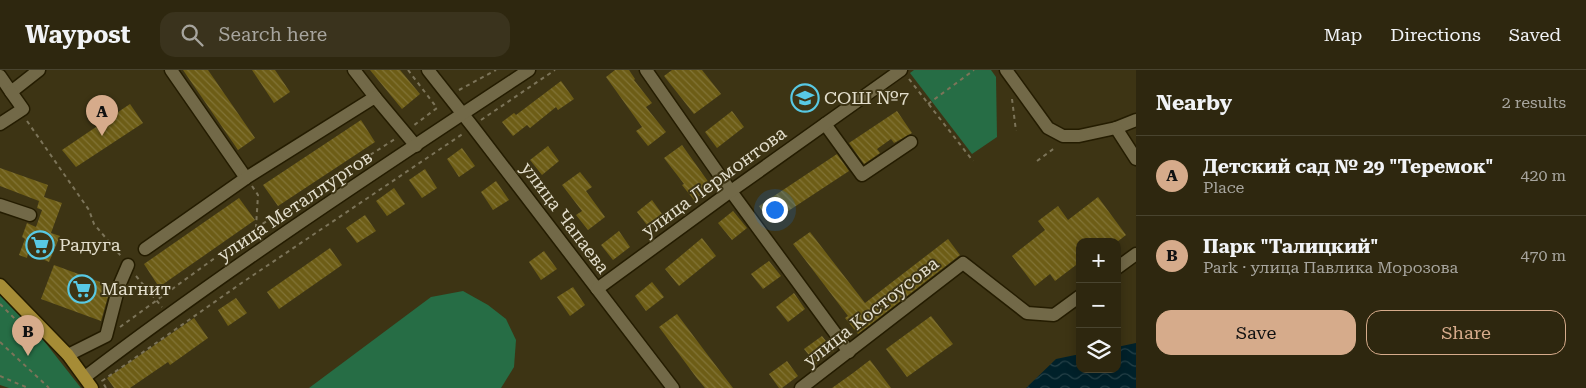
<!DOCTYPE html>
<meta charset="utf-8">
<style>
body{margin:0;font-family:"Roboto Serif",serif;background:#3a331d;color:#f1f3f6}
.controls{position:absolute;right:15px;bottom:15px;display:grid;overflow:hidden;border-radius:10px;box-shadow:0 2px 12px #0003}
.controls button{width:45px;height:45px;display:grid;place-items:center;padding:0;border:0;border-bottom:1px solid #49442f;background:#2e270f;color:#f1f3f6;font:25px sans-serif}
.you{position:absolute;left:774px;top:139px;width:18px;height:18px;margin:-12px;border:4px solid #fff;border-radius:50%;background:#1a73e8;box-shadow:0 0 0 8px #1a73e833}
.badge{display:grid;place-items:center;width:32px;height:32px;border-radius:50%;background:#d6ab8b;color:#111;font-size:16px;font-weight:700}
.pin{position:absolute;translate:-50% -41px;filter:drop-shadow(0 1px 2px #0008)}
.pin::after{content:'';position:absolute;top:26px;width:18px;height:15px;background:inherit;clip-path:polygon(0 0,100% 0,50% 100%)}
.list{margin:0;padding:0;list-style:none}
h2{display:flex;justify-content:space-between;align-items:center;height:65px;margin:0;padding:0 20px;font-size:21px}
h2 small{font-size:16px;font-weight:400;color:#a7a59e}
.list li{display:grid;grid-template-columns:32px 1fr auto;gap:15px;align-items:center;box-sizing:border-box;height:80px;padding:0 20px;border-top:1px solid #49442f}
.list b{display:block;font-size:19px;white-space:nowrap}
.list p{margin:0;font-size:16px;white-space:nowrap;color:#a7a59e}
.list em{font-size:16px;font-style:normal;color:#a7a59e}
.actions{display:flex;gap:10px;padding:15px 20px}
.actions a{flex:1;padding:11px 0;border:1px solid #d6ab8b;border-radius:15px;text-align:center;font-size:18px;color:#d6ab8b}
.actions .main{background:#d6ab8b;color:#111}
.icon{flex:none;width:28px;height:28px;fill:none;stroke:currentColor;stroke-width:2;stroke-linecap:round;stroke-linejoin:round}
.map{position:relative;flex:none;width:1136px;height:318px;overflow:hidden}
header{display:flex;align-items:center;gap:30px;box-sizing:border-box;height:70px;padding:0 25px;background:#2e270f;border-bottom:1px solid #49442f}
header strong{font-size:24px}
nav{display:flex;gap:28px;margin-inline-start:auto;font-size:18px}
.search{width:350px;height:45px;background:#3a331d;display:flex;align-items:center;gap:12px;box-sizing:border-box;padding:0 18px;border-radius:15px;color:#a7a59e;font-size:19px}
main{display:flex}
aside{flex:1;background:#2e270f}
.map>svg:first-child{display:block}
.park{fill:#266d45}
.water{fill:url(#water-waves)}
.building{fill:url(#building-back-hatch)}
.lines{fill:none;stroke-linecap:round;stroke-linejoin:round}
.minor-casing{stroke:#241c00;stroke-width:15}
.major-casing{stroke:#241c00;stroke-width:15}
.path{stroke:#7c7459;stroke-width:2;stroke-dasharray:4 4;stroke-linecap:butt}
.minor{stroke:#726948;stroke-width:12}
.major{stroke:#a68c36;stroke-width:12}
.labels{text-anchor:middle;stroke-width:4;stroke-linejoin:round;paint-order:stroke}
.poi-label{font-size:18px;fill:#e3decc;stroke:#3d3414;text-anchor:start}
.street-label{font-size:18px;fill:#e3decc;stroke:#3d3414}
</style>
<header>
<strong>Waypost</strong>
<div class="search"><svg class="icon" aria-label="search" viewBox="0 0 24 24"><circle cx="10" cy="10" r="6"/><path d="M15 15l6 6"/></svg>Search here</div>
<nav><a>Map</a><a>Directions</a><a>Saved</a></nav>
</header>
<main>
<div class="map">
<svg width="1136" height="318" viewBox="0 0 1136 318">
<defs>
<pattern id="water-waves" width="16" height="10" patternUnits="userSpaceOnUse" patternTransform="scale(1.25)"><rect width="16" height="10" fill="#00212a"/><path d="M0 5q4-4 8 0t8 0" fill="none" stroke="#254148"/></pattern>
<pattern id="building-back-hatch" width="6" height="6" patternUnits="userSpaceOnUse" patternTransform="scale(1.25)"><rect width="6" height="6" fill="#6d5d16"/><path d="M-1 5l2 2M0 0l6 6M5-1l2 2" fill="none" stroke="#827437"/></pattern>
</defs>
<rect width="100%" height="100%" fill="#3d3414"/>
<!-- park -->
<g class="park">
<polygon points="914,0 991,0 996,7 997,67 972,84 910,3"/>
<polygon points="463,221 488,235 506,249 516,270 514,297 501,318 309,318 431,227"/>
<polygon points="0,223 33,257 81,318 9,318 0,315"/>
</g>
<!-- water -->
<polygon class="water" points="1136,273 1136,318 1026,318 1056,289 1080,284 1080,299 1117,299 1117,277"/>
<!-- building -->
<g class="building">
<polygon points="183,0 208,0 255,68 238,80"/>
<polygon points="252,0 275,0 290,22 274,33"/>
<polygon points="370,0 400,0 420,24 402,39"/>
<polygon points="615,0 629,0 635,9 634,10 652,33 646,37 666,62 648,76 636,61 642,57 606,7"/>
<polygon points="672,0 702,0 721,24 694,44 664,6"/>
<polygon points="561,11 574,29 558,40 556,37 530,58 527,55 513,66 502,52 514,43 516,45"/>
<polygon points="130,34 143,53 76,97 62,80"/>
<polygon points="732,41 744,57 717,78 705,62"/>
<polygon points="897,41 912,63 894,73 891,69 877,79 880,83 864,94 849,73"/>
<polygon points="361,50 375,72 278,136 263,115"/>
<polygon points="682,75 712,117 694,130 682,115 684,114 664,88"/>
<polygon points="548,76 559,91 542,105 530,90"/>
<polygon points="462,78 475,96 459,107 447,89"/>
<polygon points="837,84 849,101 770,153 759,136"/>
<polygon points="0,98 48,115 44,127 62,133 51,163 60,166 49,192 28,183 27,188 19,185 25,169 22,167 27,153 36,157 42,140 37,138 39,131 0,116"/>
<polygon points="425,99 437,118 422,128 409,110"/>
<polygon points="580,102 592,117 586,121 605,147 588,160 576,145 582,141 562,115"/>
<polygon points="496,111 509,130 493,140 481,122"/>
<polygon points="394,118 405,134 387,146 376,131"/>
<polygon points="1098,127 1126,165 1117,172 1080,172 1080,192 1055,211 1050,204 1035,216 1012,186 1045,160 1038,151 1058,136 1068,150"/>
<polygon points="239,128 255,150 159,217 144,194"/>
<polygon points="652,130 665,148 650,159 637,142"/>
<polygon points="733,141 747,158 732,170 718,153"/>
<polygon points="365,145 376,161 357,173 346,158"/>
<polygon points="619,161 630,177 613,190 601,175"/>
<polygon points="810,162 865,233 948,169 960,185 858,264 845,248 848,246 793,174"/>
<polygon points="702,168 716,186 679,216 665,199"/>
<polygon points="330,178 342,195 279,239 267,222"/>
<polygon points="544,181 557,199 541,210 529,192"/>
<polygon points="769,191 781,206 763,219 751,204"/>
<polygon points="54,195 111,216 101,251 41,229"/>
<polygon points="652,212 664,227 646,241 635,226"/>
<polygon points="573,217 585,235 570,246 557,227"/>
<polygon points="794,223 805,239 788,252 776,237"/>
<polygon points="236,228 247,243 228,256 218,240"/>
<polygon points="677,244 707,284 733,318 705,318 696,307 659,257"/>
<polygon points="931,246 953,274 907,307 886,279"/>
<polygon points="194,248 208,268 170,295 168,292 130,318 114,318 107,308"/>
<polygon points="822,266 834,281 816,294 804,279"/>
<polygon points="870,290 891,318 832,318 853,303"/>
<polygon points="787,291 798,306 782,318 779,318 769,304"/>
</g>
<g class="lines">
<!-- minor casing -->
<g class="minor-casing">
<g id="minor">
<polyline points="171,0 246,108"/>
<polyline points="354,0 375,27"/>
<polyline points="428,0 473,57 673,318"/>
<polyline points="646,0 727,116 849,282"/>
<polyline points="1006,0 1048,58 1063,66 1079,66 1116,58 1136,50"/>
<polyline points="0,6 11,22 39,0"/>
<polyline points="0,54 23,39 11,22"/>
<polyline points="825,54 862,105 911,72"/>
<polyline points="1116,58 1136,89"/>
<polyline points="0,135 30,145"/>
<polyline points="145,179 246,108 375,27 416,76"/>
<polyline points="1117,198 1136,184"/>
<polyline points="597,219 731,121 901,0"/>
<polyline points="68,285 106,266 119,216 128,195"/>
<path d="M 85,307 C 228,198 379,99 529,0"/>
<polyline points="801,318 963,193 1027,243 1054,245 1080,226"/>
</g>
</g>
<!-- major casing -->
<g class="major-casing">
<polyline id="major" points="0,215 68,285 92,318"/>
</g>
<!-- path -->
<g class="path">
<polyline points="408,0 437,38 413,56"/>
<polyline points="909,9 973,91"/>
<polyline points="459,20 496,0"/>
<polyline points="1012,29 1016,61"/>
<polyline points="928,34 974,0"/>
<polyline points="481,50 555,0"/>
<polyline points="27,51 89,140 94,154 121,186"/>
<polyline points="1037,91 1056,77"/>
<polyline points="252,116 258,125 256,157"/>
<polyline points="136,206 162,237"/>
<polyline points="0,234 37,271"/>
<polyline points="120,257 256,158 395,69"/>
<polyline points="0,272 49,318"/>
<polyline points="0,306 28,318"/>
<polyline points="106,318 102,311 243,212 464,63"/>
</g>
<!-- minor -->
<use href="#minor" class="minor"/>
<!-- major -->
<use href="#major" class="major"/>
</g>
<!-- icons -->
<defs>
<g id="school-ring" transform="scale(1.4375)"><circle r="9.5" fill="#3d3414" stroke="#58c9e4" stroke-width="1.5"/><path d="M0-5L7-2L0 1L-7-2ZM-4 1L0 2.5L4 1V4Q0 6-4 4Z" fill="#58c9e4"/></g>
<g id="supermarket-ring" transform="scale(1.4375)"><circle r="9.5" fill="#3d3414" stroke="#58c9e4" stroke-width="1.5"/><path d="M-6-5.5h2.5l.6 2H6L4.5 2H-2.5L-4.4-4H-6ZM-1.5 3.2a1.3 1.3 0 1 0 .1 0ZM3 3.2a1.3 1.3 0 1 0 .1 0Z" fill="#58c9e4"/></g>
</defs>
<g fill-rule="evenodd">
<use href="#school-ring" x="805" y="28"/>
<use href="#supermarket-ring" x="40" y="175"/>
<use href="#supermarket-ring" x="82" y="219"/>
</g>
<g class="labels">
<!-- poi labels -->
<g class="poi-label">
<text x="824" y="34">СОШ №7</text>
<text x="59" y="181">Радуга</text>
<text x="101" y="225">Магнит</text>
</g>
<!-- street labels -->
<g class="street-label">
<text transform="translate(714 112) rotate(-36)" y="6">улица Лермонтова</text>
<text transform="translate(295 136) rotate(-34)" y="6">улица Металлургов</text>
<text transform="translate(565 148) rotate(53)" y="6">улица Чапаева</text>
<text transform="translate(871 242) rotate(-38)" y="6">улица Костоусова</text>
</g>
</g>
</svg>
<div class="controls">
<button>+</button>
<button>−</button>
<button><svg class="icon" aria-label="layers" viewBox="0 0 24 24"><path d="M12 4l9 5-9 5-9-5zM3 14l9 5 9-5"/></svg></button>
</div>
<div class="you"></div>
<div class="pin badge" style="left:102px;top:66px">A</div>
<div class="pin badge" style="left:28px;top:286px">B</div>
</div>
<aside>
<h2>Nearby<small>2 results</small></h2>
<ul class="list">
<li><span class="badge">A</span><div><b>Детский сад № 29 &quot;Теремок&quot;</b><p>Place</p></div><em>420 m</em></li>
<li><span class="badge">B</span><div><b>Парк &quot;Талицкий&quot;</b><p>Park · улица Павлика Морозова</p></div><em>470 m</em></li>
</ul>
<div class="actions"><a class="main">Save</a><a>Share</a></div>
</aside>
</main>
